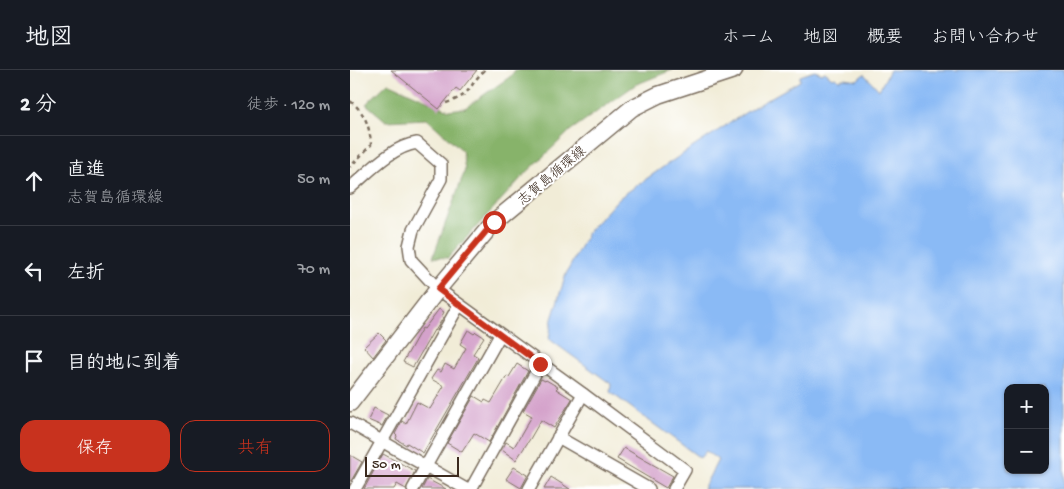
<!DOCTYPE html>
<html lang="ja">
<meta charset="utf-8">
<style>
body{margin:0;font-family:"Gochi Hand","Klee One",sans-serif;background:#20242c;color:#f1f3f6}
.controls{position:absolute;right:15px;bottom:15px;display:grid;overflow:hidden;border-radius:10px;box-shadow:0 1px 4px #0004}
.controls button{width:45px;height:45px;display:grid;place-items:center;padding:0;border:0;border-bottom:1px solid #363941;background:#171b24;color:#f1f3f6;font:25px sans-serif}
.scale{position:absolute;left:15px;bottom:12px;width:94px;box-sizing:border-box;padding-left:5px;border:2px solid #3b2a1e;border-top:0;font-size:14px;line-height:18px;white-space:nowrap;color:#3b2a1e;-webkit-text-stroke:4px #fff;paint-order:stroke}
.stop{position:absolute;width:15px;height:15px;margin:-11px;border:4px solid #c8321e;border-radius:50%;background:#fff}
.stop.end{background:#c8321e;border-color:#fff;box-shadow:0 1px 5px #0008}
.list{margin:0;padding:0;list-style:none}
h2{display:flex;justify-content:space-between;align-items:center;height:65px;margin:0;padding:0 20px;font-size:21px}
h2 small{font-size:16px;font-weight:400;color:#9ea1a6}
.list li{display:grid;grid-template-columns:32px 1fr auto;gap:15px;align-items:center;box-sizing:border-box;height:90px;padding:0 20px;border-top:1px solid #363941}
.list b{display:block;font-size:19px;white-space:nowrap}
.list p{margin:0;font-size:16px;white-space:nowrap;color:#9ea1a6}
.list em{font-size:16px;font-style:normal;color:#9ea1a6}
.actions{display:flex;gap:10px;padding:15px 20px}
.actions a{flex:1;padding:11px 0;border:1px solid #c8321e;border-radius:15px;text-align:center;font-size:18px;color:#c8321e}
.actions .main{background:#c8321e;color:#fff}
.icon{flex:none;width:28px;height:28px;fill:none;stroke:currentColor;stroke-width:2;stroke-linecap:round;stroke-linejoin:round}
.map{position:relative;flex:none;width:714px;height:419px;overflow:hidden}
header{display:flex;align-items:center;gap:30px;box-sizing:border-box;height:70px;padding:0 25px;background:#171b24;border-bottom:1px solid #363941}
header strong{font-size:24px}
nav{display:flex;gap:28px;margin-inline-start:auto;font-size:18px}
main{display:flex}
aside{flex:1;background:#171b24}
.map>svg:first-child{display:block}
.forest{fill:#87b36b;stroke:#616e44}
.water{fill:#8abaf5;stroke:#62728a;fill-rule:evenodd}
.building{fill:#d4a2cb}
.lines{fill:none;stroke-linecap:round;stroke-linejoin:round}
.minor-casing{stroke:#7b6e5f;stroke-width:14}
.secondary-casing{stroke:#7b6e5f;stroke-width:19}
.path{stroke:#7b6e5f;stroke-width:2.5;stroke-dasharray:4 4;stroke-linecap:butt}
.minor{stroke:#fff;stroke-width:11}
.secondary{stroke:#fff;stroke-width:16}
.route{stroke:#c8321e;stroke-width:6}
.labels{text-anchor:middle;stroke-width:4;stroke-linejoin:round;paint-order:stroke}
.street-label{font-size:14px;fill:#3b2a1e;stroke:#fff}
</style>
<header>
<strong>地図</strong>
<nav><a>ホーム</a><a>地図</a><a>概要</a><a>お問い合わせ</a></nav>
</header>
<main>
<aside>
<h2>2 分<small>徒歩 · 120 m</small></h2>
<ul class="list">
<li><svg class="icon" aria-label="ahead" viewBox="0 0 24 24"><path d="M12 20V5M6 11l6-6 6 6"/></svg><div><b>直進</b><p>志賀島循環線</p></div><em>50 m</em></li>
<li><svg class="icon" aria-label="left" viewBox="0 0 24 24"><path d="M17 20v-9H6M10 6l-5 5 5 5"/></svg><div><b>左折</b></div><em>70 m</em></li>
<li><svg class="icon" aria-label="arrive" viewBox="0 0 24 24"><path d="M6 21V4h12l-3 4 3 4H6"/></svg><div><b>目的地に到着</b></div></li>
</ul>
<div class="actions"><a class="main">保存</a><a>共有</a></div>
</aside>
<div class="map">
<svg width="714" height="419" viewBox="0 0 714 419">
<rect width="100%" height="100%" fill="#fff"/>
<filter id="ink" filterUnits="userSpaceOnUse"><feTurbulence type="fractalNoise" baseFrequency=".02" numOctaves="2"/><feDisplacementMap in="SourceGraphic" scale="10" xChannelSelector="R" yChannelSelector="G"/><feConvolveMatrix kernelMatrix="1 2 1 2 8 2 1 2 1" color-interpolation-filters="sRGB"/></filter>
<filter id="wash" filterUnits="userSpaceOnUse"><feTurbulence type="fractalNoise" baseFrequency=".0096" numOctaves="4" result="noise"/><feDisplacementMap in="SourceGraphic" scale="20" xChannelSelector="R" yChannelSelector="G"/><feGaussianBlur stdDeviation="1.12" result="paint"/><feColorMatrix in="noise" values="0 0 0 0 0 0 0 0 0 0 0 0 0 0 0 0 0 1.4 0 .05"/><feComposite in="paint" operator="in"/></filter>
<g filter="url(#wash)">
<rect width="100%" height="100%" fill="#f1ecd7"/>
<!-- forest -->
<polygon class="forest" points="165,0 322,0 285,15 221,60 172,107 98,188 83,187 115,100 112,80 77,49 36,51 16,34 38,13 99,40 115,38 161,6"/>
<!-- water -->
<path class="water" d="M 540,0 L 714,0 L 714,419 L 353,419 L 368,390 L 356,381 L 350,388 L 260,322 L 261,314 L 199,269 L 202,249 L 216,204 L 238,162 L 269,128 L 319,93 L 404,37 L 450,11 L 450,6 L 465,1 L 472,4 L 475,2 L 482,8 L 485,7 L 489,10 L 495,8 L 507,10 L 514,4 L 529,20 ZM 658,318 L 695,318 L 695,400 L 658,400 Z"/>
<g id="blocks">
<!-- building -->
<g class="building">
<polygon points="41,0 127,0 110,21 106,18 89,39"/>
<polygon points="89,239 94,242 92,246 93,248 85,261 84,260 63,297 53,292 72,258 74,259"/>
<polygon points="118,260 124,264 126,262 134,267 123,284 128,287 127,290 73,383 57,373 56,375 46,369 47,366 45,364 52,351 56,354 67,332 80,339 94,316 81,309 87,300 91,302 95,294 104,299 116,278 110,274"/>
<polygon points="29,263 36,270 23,287 14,277"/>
<polygon points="167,294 178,301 139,372 124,363 112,382 97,373 124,326 134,332 135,330 141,333 157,306 159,307"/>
<polygon points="191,309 195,311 196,310 208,317 206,319 222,329 204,358 191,350 180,369 166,390 152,380 156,372 164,377 182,346 173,341"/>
<polygon points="24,338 38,345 32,356 18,350"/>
<polygon points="274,378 323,406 316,418 267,389"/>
<polygon points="33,384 65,401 56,419 47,414 44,419 14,419"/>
<polygon points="0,385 12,392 1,411 0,411"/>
<polygon points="164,397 178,405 171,418 156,409"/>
<polygon points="201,407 220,419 194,419"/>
<polygon points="77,409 96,419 72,419"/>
</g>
</g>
</g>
<g filter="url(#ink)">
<use href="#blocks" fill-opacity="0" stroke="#7b6e5f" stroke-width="1"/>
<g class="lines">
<!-- minor casing -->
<g class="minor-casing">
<g id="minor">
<path d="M 0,118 C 20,101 41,77 67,73 L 91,94 L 91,109 L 63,160 L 59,176 L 61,190 L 88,219 L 233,324 L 335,400 L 324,419"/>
<polyline points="0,353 116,419"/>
<polyline points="208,367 299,419"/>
<polyline points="5,419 109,235"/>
<polyline points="63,419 150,265"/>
<polyline points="121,419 190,295"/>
<polyline points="179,419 233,324"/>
</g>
</g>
<!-- secondary casing -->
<g class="secondary-casing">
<polyline id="secondary" points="0,333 88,219 144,152 282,38 308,25 384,0"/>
</g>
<!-- path -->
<g class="path">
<path d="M 0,31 C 15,42 20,57 21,75 L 0,97"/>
<path d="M 96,33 C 123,25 117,16 135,0"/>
</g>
<!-- minor -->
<use href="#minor" class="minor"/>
<!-- secondary -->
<use href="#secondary" class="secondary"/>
</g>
</g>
<g class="lines" filter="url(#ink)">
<!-- route -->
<polyline class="route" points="144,152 88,219 190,294"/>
</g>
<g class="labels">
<!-- street labels -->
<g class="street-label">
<text transform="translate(201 105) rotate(-40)" y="5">志賀島循環線</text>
</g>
</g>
</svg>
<div class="controls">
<button>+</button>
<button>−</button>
</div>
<div class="scale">50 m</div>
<div class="stop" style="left:144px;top:152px"></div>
<div class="stop end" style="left:190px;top:294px"></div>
</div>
</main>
